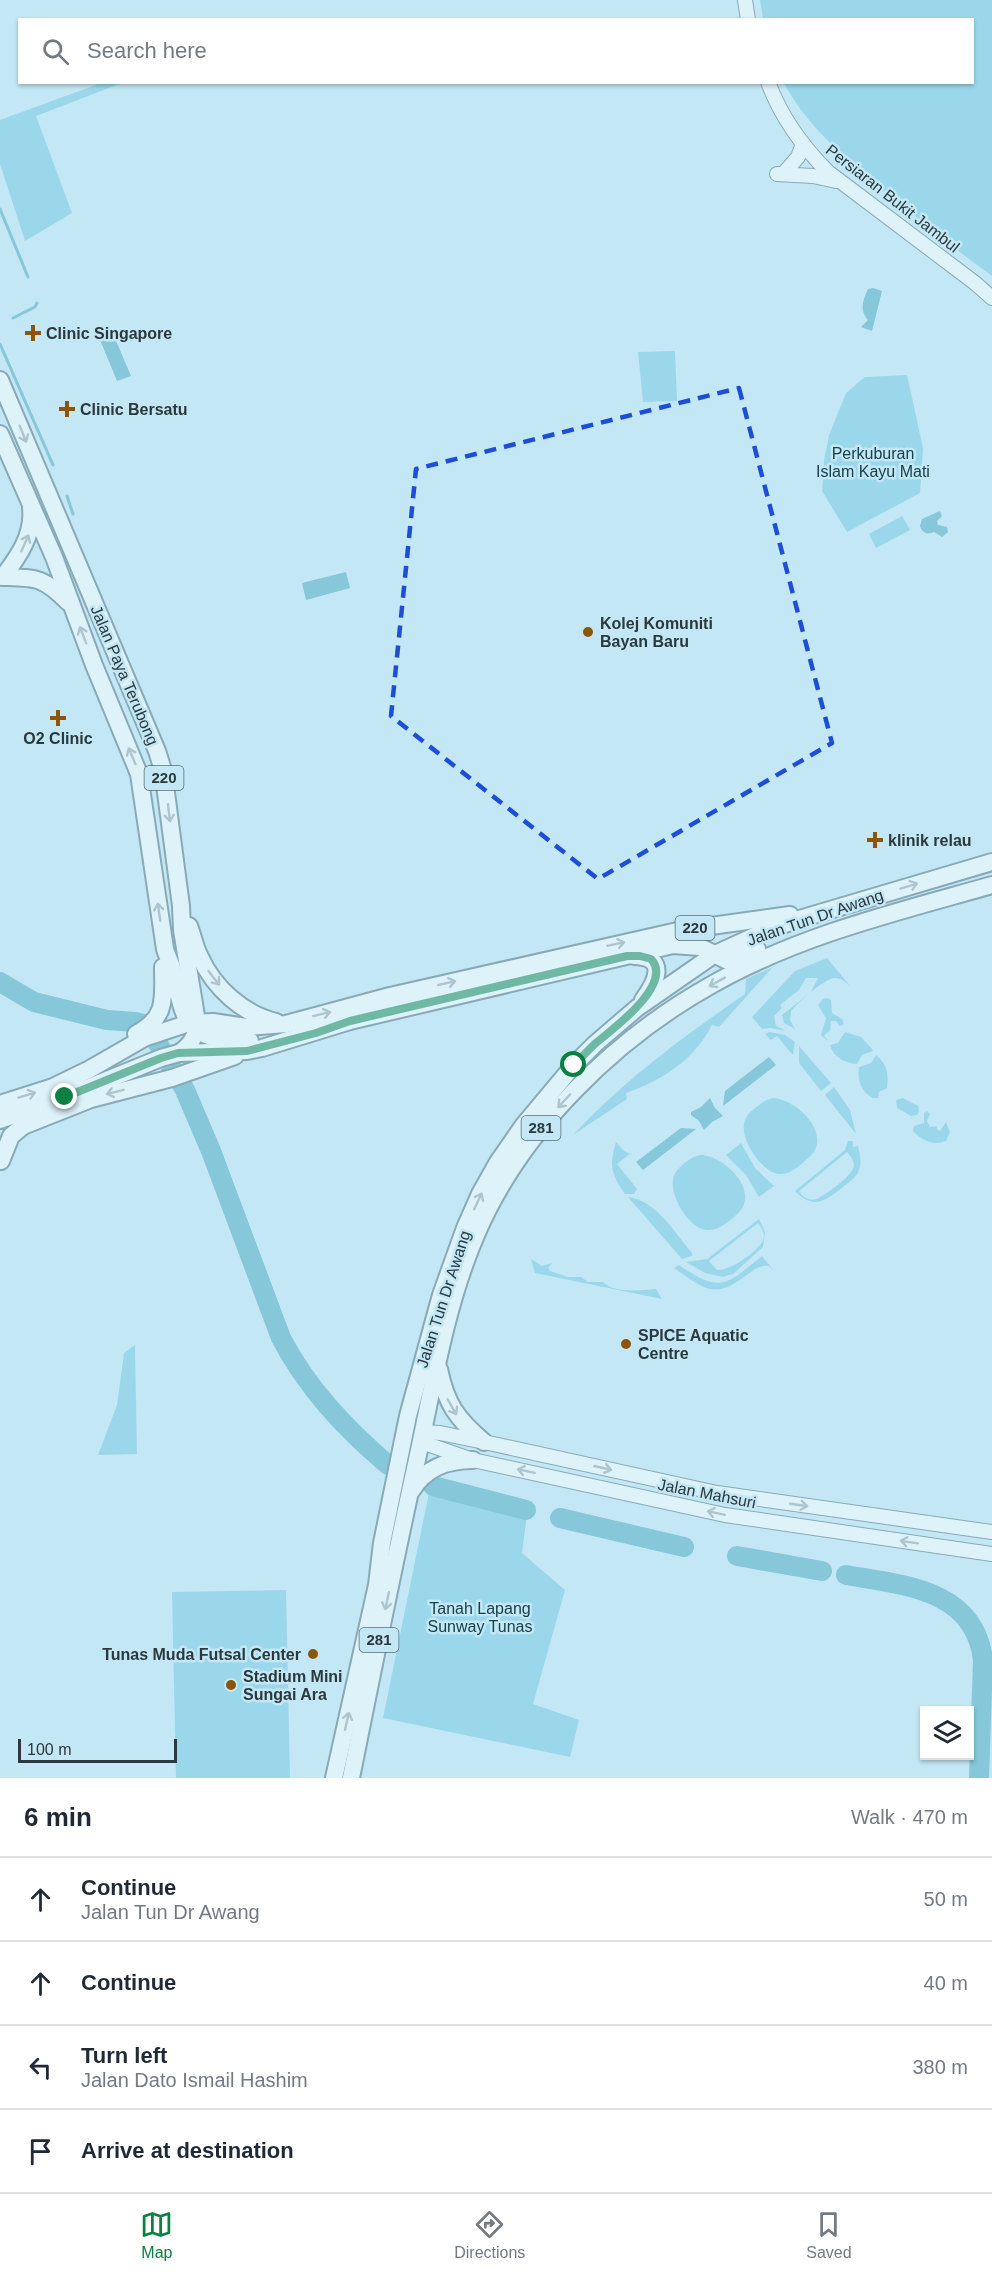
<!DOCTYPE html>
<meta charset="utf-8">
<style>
body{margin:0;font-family:Helvetica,sans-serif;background:#f6f6f7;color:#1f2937}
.controls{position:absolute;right:18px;bottom:18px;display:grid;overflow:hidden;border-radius:0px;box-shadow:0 2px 4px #0004}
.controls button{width:54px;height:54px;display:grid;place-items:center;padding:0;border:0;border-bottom:2px solid #e0e1e3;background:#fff;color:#1f2937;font:30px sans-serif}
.scale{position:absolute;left:18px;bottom:15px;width:159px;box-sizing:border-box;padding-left:6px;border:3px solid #2b393e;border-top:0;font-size:16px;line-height:21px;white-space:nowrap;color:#2b393e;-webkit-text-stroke:4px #c3e7f4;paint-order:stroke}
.stop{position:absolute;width:18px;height:18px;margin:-14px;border:4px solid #0b8043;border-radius:50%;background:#fff}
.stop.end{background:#0b8043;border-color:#fff;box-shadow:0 2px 6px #0008}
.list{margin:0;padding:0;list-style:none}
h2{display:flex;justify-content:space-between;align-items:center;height:78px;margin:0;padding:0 24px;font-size:26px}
h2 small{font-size:20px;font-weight:400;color:#747a83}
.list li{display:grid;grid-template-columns:39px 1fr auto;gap:18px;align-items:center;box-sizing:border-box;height:84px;padding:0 24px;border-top:2px solid #e0e1e3}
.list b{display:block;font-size:22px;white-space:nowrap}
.list p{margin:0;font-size:20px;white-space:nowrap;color:#747a83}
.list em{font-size:20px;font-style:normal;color:#747a83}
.icon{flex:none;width:33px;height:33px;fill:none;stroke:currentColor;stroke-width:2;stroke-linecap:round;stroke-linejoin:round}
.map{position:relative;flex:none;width:992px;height:1778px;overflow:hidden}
.search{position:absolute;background:#fff;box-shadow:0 2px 4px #0004;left:18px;right:18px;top:18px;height:66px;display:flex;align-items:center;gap:15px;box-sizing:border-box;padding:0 21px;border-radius:0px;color:#747a83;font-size:22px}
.sheet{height:414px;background:#fff}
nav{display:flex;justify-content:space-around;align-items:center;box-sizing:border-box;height:84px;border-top:2px solid #e0e1e3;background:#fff;font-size:16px;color:#747a83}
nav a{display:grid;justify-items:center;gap:3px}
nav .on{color:#0b8043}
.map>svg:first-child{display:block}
.green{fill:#6cc4e0;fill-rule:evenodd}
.water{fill:#3c9fbb}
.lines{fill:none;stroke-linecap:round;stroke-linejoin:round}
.stream{stroke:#3c9fbb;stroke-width:3}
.river{stroke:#3c9fbb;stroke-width:20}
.tertiary-casing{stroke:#41616c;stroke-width:16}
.primary-casing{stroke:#41616c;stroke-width:20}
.tertiary{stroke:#fff;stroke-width:14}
.primary{stroke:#fff;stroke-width:16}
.oneway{stroke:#959c9e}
.route{stroke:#0b8043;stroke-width:8}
.marked{fill:none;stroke:#1d4ed8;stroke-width:4.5;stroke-dasharray:12 8;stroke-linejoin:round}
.poi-dot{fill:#8c5509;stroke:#c3e7f4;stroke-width:2}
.labels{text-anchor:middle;stroke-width:5;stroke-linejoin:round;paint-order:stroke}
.shield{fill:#c3e7f4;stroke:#596d75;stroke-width:1.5}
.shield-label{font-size:15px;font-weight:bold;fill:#2b393e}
.street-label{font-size:16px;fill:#2b393e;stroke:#c3e7f4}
.poi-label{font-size:16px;font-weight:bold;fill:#2b393e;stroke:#c3e7f4;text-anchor:start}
.park-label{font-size:16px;fill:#16414e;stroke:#c3e7f4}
</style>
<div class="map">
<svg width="992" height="1778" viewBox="0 0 992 1778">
<rect width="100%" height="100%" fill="#c3e7f4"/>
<!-- green -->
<g class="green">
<path d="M 760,0 L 992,0 L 992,276 C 953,248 916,218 880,187 C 843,156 807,126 784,83 L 972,82 L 972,20 L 763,19 Z"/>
<polygon points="104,82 122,83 36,116 72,213 25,241 0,164 0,120"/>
<polygon points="675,351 677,401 643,402 638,352"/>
<polygon points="907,375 923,448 920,493 847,532 822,491 824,461 829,435 846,393 865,377"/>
<polygon points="902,516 910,530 876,548 869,534"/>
<path d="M 827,958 L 851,987 C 847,983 842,978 834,978 C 823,980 798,1002 791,1011 L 790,1020 L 795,1029 L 784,1023 L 782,1015 L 811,992 L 818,978 L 806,978 L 799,990 L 780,1005 L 782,1008 L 774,1016 L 776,1026 L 786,1031 L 770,1028 L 762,1029 L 752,1017 L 795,971 Z"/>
<path d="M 773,967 L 719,1027 L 712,1025 C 694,1060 663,1080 626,1093 L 627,1099 L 573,1135 C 624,1080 683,1037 745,994 L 746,979 Z"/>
<polygon points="828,998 831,1000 832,1013 842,1019 844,1024 840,1026 836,1021 831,1021 830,1031 824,1035 828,1041 821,1035 826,1018 818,1005 823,999"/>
<polygon points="770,1032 785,1035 795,1042 793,1054 792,1054 777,1036 771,1040 765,1034"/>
<path d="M 845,1032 L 861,1037 L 872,1049 L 873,1051 L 862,1055 L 857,1064 C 845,1063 833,1057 830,1045 L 838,1043 Z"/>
<polygon points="799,1046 831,1083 821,1091 799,1063"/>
<path d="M 876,1055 C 887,1063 889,1075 887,1088 L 879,1092 L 878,1098 L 873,1098 C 861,1092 857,1080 859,1067 L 871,1063 Z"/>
<polygon points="834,1087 850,1110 856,1134 825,1095"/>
<path d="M 774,1098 C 800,1101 835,1138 807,1159 C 799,1166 790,1175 779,1174 C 761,1172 741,1140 744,1124 C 746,1115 751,1111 758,1106 C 764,1101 767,1099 774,1098 Z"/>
<polygon points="903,1098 918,1106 919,1111 917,1115 911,1116 897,1108 896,1100"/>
<path d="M 927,1111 L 930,1114 L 927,1121 L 930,1127 L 937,1126 L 937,1129 L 940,1131 L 946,1122 L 950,1132 L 946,1141 C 934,1146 922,1141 913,1131 L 914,1126 L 924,1123 L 924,1113 Z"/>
<path d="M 848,1141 L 853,1141 L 853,1147 L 858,1146 C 860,1154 862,1162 859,1170 C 857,1177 849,1182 843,1187 C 826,1200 814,1211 795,1191 L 845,1150 ZM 847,1152 C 850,1156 854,1160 854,1165 C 853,1176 826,1194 817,1199 C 809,1201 803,1198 799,1191 Z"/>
<path d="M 616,1142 L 624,1151 L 630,1154 L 617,1164 L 637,1189 L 634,1194 L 625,1194 C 611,1173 609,1166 616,1142 Z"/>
<polygon points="741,1143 755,1168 774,1186 759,1197 746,1175 726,1155"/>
<path d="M 703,1155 C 728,1158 763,1195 735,1216 C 727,1223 718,1231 707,1230 C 689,1229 670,1196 673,1180 C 674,1171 680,1167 686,1162 C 692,1158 695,1155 703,1155 Z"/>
<path d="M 628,1197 C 656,1200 675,1233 692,1253 L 692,1256 L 682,1259 Z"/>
<path d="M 759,1219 L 765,1232 L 763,1247 L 733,1274 L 723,1277 L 705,1273 L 686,1262 L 707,1259 ZM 758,1223 C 761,1227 764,1231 764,1237 C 763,1249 729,1272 717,1270 L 709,1261 Z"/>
<path d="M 762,1256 L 774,1271 L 769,1266 C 760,1265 755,1269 748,1274 C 714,1301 705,1289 674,1268 L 679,1265 C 721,1294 726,1285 762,1256 Z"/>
<path d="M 531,1259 L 542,1266 L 552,1263 L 548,1268 L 550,1271 L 568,1277 L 581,1277 L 588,1282 L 603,1282 C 616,1294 640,1290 656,1289 L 662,1299 L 535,1273 Z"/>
<polygon points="135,1345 137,1454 98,1455 117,1405 124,1353"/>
<polygon points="429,1493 527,1514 522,1553 565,1590 533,1704 579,1720 570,1757 383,1718"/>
<polygon points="286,1590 290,1778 176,1778 172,1592"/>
</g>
<!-- water -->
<g class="water">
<path d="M 873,288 L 882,291 L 872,331 L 861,327 L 868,320 C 859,309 863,301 868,289 Z"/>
<polygon points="111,329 131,376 117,381 98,335"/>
<path d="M 940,511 L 942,516 L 937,521 L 938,525 L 947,527 L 948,532 L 942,537 L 934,532 C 928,535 922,533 920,526 L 922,519 Z"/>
<polygon points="346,572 350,588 306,600 302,583"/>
<polygon points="769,1057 776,1065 723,1106 725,1091"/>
<polygon points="710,1098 715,1108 723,1116 712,1122 704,1130 699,1121 691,1115 691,1112 701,1107"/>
<polygon points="681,1128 696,1129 643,1170 636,1162"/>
</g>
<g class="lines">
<!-- stream -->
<g class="stream">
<polyline points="0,209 28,277"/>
<polyline points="13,318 35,307 37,303"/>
<polyline points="0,344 53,465"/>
<polyline points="67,496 73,514"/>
<polyline points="132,1021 133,1014"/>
</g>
<!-- river -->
<g class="river">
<path d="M 0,982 L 34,1002 L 107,1020 L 135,1022 L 143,1024 L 150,1030 L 185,1090 L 211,1151 L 281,1338 C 307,1388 345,1428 388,1465"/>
<polyline points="433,1486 526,1510"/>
<polyline points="560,1518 684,1547"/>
<polyline points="737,1556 822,1571"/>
<path d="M 846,1575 C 903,1585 975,1589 983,1660 L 979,1778"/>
</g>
<!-- tertiary casing -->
<g class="tertiary-casing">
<g id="tertiary">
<polyline points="745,0 748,20"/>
<path d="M 768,82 C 781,117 802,146 828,172 L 975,283 L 992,298"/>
<polyline points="785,172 798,157 803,144"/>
<polyline points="777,174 813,176 836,181"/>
<polyline points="423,1432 440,1433 484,1442 717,1493 992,1532"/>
<polyline points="421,1442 473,1460 725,1515 992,1554"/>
</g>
</g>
<!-- primary casing -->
<g class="primary-casing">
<g id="primary">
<path d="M 0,380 L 157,751 L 163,770 L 181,906 L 182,930 L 197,1022 C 197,1035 190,1046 179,1053"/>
<path d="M 0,434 L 54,557 L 94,665 L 139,774 L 165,949 C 167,956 171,963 173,971 C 181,998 179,1029 213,1037 C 224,1040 238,1040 250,1041"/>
<path d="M 3,577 C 18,557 34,535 31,508"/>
<path d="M 3,577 C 37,578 43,577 68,602"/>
<path d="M 189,926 C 193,936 195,948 200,957 C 214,988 243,1014 276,1022"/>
<path d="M 634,956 C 668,957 657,981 643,1000"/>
<path d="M 136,1034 C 168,1017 163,998 163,967"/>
<polyline points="0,1104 53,1087 90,1069 144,1038 189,1023 213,1022 246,1027 286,1024 390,996 682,930 790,915"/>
<polyline points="0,1120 65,1097 161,1058 179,1053 247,1051 262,1048 350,1021 673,945 700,947 726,960 740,957 757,949"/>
<polyline points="1,1161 11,1136 23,1126 91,1099 172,1078 235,1056"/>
<path d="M 439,1369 C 446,1404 457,1419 484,1442"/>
<path d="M 412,1490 C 426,1467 448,1460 473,1460"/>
<polyline points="334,1778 377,1585 382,1543 408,1416 441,1295 465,1228 480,1194 498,1162 523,1126 574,1065 595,1044 637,1008 715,954 768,930 796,920 992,862"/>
<path d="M 351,1778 C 372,1673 393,1568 416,1464 C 433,1387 445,1307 476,1235 C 521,1130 614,1039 713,984 C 800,935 897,912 992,885"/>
</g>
</g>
<!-- tertiary -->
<use href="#tertiary" class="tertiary"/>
<!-- primary -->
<use href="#primary" class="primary"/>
</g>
<!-- one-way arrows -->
<defs><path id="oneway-shaft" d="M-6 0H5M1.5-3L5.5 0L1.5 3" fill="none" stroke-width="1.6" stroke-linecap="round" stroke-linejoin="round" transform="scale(1.5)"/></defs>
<g class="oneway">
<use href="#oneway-shaft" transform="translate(23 434) rotate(68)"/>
<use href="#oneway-shaft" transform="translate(25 543) rotate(-66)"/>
<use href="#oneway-shaft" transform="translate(83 635) rotate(-111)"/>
<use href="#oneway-shaft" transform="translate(132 756) rotate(-113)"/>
<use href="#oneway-shaft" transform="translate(169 813) rotate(83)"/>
<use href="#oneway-shaft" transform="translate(909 886) rotate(-17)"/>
<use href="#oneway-shaft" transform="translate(159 912) rotate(-98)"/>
<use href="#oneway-shaft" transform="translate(616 944) rotate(-12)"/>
<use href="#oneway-shaft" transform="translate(214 978) rotate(52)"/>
<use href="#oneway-shaft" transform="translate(717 982) rotate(151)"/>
<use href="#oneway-shaft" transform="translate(447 983) rotate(-13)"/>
<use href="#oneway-shaft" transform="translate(322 1014) rotate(-14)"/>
<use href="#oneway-shaft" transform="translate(115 1092) rotate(166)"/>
<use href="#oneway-shaft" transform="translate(27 1095) rotate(-17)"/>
<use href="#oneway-shaft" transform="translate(564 1101) rotate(133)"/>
<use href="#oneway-shaft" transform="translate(478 1201) rotate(-65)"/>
<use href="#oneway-shaft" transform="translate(452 1407) rotate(60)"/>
<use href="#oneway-shaft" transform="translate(603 1468) rotate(13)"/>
<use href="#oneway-shaft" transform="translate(526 1471) rotate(-168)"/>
<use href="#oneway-shaft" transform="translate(799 1505) rotate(8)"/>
<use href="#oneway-shaft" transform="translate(716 1513) rotate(-168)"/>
<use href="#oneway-shaft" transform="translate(909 1542) rotate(-171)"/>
<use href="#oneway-shaft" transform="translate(387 1601) rotate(102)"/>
<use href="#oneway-shaft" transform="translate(347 1721) rotate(-77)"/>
</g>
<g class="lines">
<!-- route -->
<path class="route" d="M 65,1097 L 161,1058 L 178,1053 L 247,1051 L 316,1033 L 350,1021 L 627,956 L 640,956 L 651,959 C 674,984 614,1028 597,1042 C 589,1049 582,1057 574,1065"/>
</g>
<!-- marked area -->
<path d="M0 0H992V1778H0ZM 739,388 L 832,743 L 598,879 L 391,716 L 416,469 Z" fill="#c3e7f4" fill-opacity=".55" fill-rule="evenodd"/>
<path class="marked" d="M 739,388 L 832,743 L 598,879 L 391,716 L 416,469 Z"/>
<!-- markers -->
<g class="poi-dot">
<path d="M30 324h6v6h6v6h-6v6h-6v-6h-6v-6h6z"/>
<path d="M64 400h6v6h6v6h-6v6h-6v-6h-6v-6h6z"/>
<circle cx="588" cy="632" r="6"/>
<path d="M55 709h6v6h6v6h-6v6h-6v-6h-6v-6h6z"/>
<path d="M872 831h6v6h6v6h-6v6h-6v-6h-6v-6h6z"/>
<circle cx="626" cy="1344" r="6"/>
<circle cx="313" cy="1654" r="6"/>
<circle cx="231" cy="1685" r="6"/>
</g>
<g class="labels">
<!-- shield labels -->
<g class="shield">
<rect x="144.5" y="766" width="39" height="24" rx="4.5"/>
<rect x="675.5" y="916" width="39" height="24" rx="4.5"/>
<rect x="521.5" y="1116" width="39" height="24" rx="4.5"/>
<rect x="359.5" y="1628" width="39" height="24" rx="4.5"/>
</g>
<g class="shield-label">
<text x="164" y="783">220</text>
<text x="695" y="933">220</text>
<text x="541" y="1133">281</text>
<text x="379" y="1645">281</text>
</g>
<!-- street labels -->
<g class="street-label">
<text transform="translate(893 198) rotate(38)" y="6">Persiaran Bukit Jambul</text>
<text transform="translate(125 675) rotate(67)" y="6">Jalan Paya Terubong</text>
<text transform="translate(815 917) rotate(-19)" y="6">Jalan Tun Dr Awang</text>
<text transform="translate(443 1299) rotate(-72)" y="6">Jalan Tun Dr Awang</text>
<text transform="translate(707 1493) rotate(11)" y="6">Jalan Mahsuri</text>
</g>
<!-- poi labels -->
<g class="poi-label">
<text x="46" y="339">Clinic Singapore</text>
<text x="80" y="415">Clinic Bersatu</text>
<text x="600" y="629">Kolej Komuniti<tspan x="600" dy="18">Bayan Baru</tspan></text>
<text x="58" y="744" text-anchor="middle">O2 Clinic</text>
<text x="888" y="846">klinik relau</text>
<text x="638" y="1341">SPICE Aquatic<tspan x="638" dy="18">Centre</tspan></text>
<text x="301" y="1660" text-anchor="end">Tunas Muda Futsal Center</text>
<text x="243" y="1682">Stadium Mini<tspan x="243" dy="18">Sungai Ara</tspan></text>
</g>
<!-- park labels -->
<g class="park-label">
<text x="873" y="459">Perkuburan<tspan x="873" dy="18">Islam Kayu Mati</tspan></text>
<text x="480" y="1614">Tanah Lapang<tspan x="480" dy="18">Sunway Tunas</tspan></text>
</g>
</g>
</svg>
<div class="controls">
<button><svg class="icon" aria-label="layers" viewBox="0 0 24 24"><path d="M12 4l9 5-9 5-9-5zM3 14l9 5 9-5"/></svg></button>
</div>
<div class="scale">100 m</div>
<div class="stop" style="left:574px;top:1065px"></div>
<div class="stop end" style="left:65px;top:1097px"></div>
<div class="search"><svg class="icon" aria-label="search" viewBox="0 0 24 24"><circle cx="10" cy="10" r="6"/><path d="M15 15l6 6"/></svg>Search here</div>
</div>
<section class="sheet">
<h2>6 min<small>Walk · 470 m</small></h2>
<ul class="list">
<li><svg class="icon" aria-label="ahead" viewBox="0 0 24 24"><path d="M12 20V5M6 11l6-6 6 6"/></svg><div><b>Continue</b><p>Jalan Tun Dr Awang</p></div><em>50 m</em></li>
<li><svg class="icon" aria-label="ahead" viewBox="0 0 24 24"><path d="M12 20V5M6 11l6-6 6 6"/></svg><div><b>Continue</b></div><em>40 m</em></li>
<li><svg class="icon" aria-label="left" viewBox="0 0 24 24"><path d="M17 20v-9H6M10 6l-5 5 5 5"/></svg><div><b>Turn left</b><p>Jalan Dato Ismail Hashim</p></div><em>380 m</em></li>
<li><svg class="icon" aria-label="arrive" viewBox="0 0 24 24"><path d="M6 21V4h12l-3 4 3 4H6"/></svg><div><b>Arrive at destination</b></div></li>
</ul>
</section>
<nav>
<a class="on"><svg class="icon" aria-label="map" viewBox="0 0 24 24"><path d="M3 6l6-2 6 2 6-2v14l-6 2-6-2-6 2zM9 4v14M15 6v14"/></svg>Map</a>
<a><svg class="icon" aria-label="directions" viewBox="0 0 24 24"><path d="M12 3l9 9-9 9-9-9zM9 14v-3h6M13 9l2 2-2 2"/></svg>Directions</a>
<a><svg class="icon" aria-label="saved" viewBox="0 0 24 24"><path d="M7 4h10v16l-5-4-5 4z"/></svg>Saved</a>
</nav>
